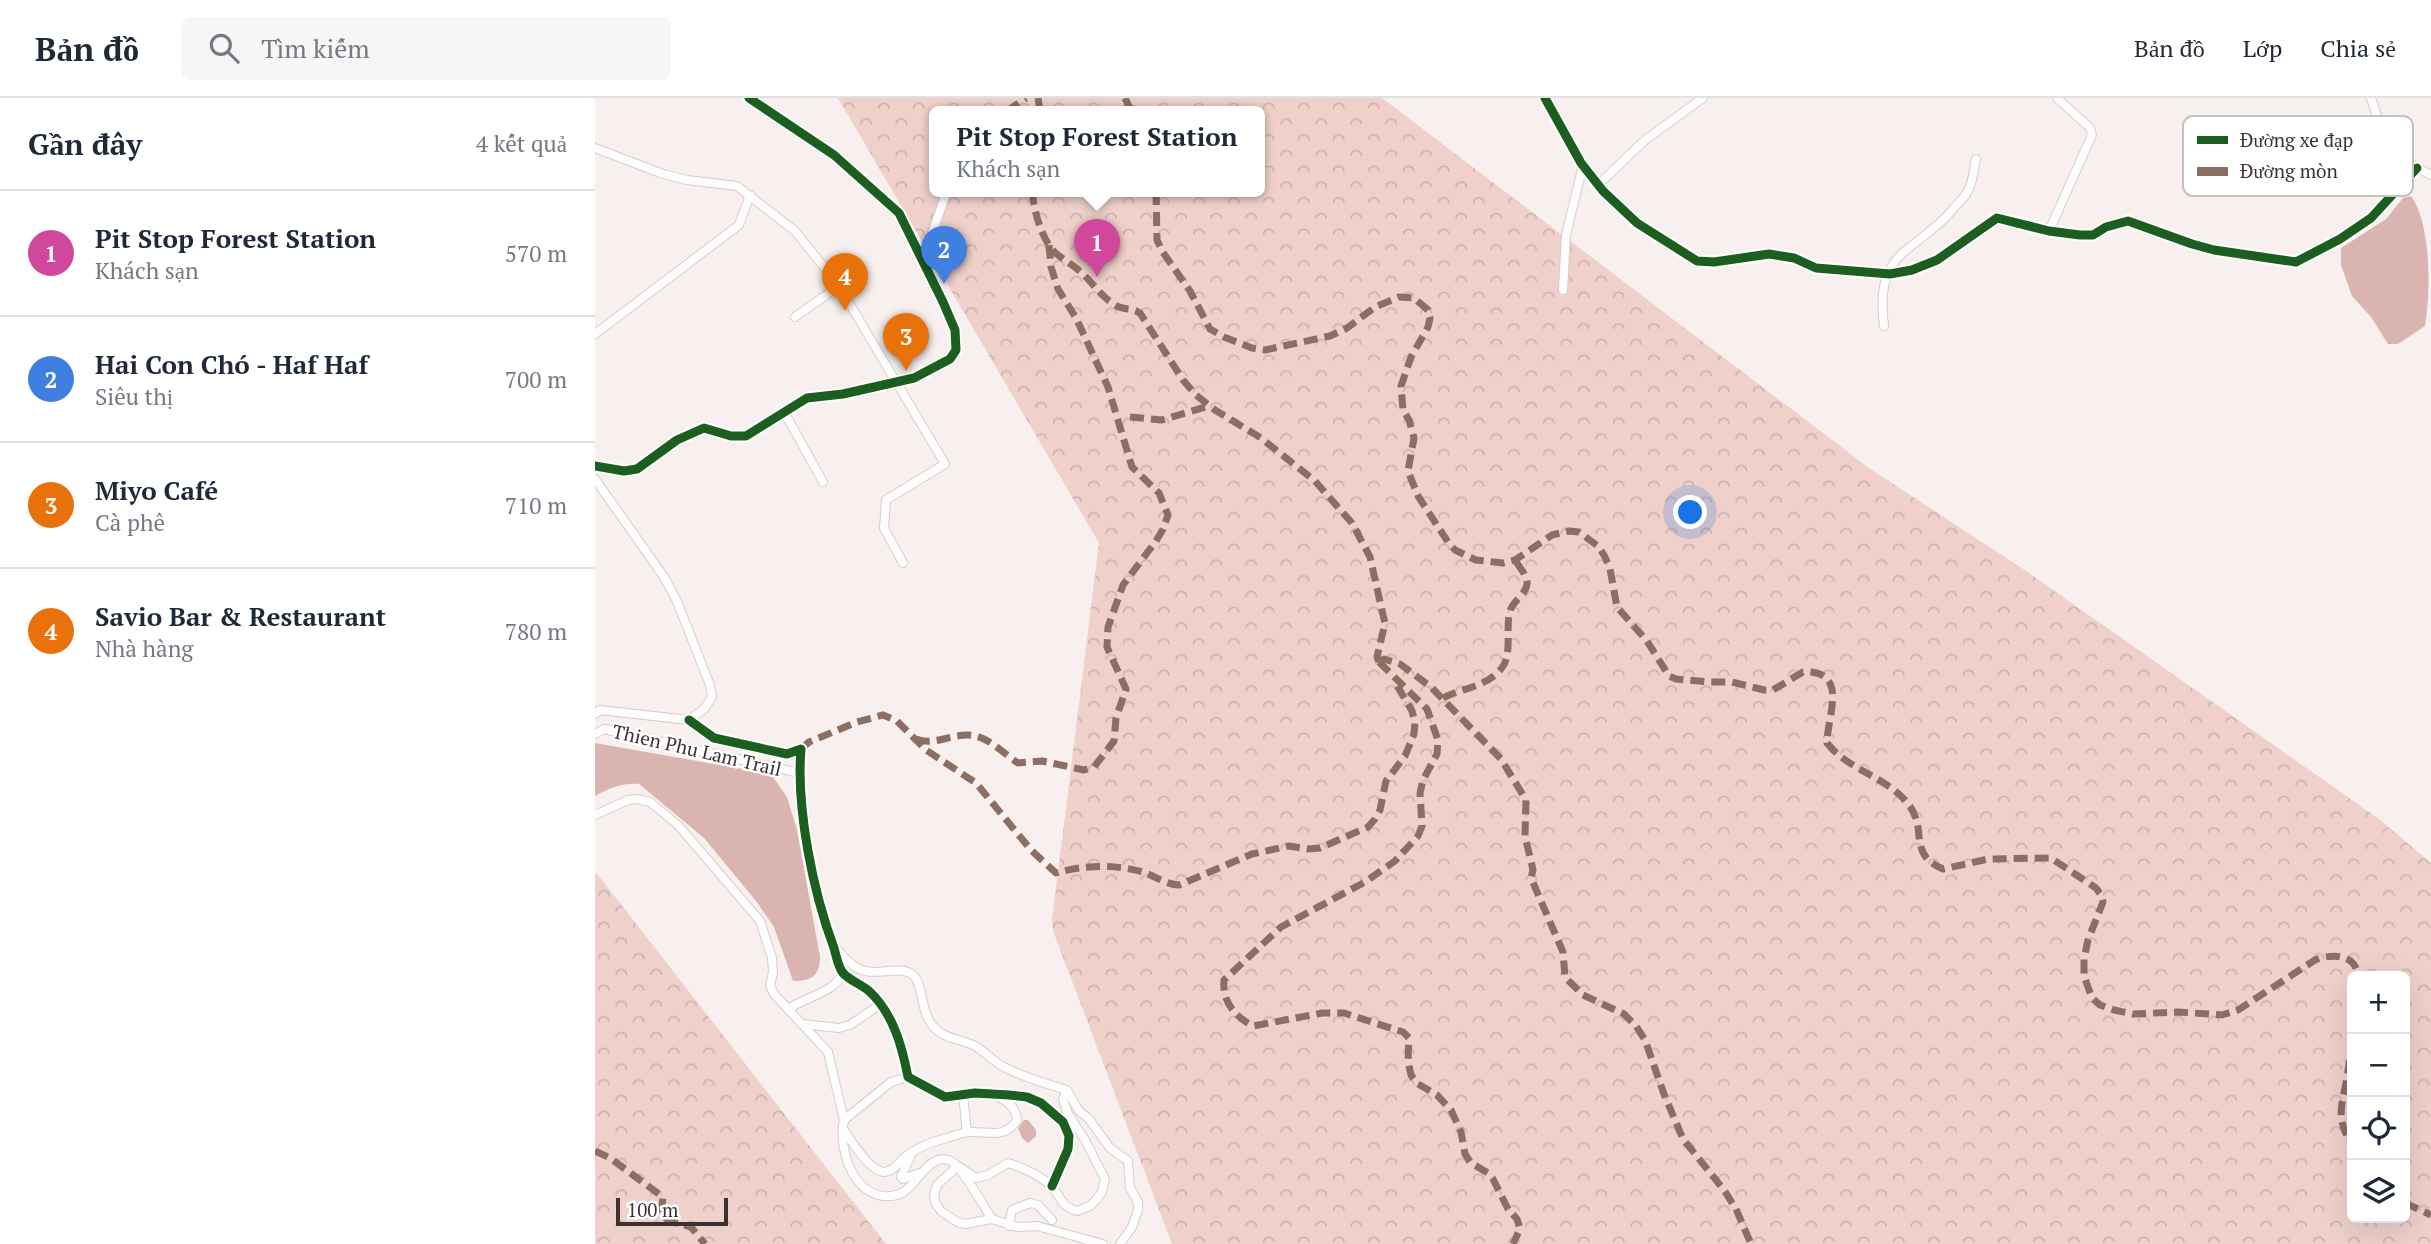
<!DOCTYPE html>
<html lang="vi">
<meta charset="utf-8">
<style>
body{margin:0;font-family:"PT Serif",serif;background:#f6f6f7;color:#1f2937}
.controls{position:absolute;right:21px;bottom:21px;display:grid;overflow:hidden;border-radius:10px;box-shadow:0 7px 28px #0002}
.controls button{width:63px;height:63px;display:grid;place-items:center;padding:0;border:0;border-bottom:2px solid #e0e1e3;background:#fff;color:#1f2937;font:35px sans-serif}
.scale{position:absolute;left:21px;bottom:18px;width:112px;box-sizing:border-box;padding-left:7px;border:4px solid #3c3231;border-top:0;font-size:19px;line-height:24px;white-space:nowrap;color:#3c3231;-webkit-text-stroke:5px #fff;paint-order:stroke}
.you{position:absolute;left:1096px;top:415px;width:24px;height:24px;margin:-18px;border:5px solid #fff;border-radius:50%;background:#1a73e8;box-shadow:0 0 0 10px #1a73e833}
.badge{display:grid;place-items:center;width:46px;height:46px;border-radius:50%;background:#7e7474;color:#fff;font-size:23px;font-weight:700}
.pin{position:absolute;translate:-50% -58px;filter:drop-shadow(0 2px 4px #0008)}
.pin::after{content:'';position:absolute;top:37px;width:24px;height:21px;background:inherit;clip-path:polygon(0 0,100% 0,50% 100%)}
.popup{position:absolute;left:334px;top:8px;width:336px;height:91px;box-sizing:border-box;display:grid;place-content:center;border-radius:10px;background:#fff;filter:drop-shadow(0 2px 5px #0005);font-size:23px;white-space:nowrap;color:#747a83}
.popup b{font-size:26px;color:#1f2937}
.popup::after{content:'';position:absolute;left:50%;top:100%;margin-left:-14px;border:14px solid transparent;border-top-color:#fff}
.list{margin:0;padding:0;list-style:none}
h2{display:flex;justify-content:space-between;align-items:center;height:91px;margin:0;padding:0 28px;font-size:30px}
h2 small{font-size:23px;font-weight:400;color:#747a83}
.list li{display:grid;grid-template-columns:46px 1fr auto;gap:21px;align-items:center;box-sizing:border-box;height:126px;padding:0 28px;border-top:2px solid #e0e1e3}
.list b{display:block;font-size:26px;white-space:nowrap}
.list p{margin:0;font-size:23px;white-space:nowrap;color:#747a83}
.list em{font-size:23px;font-style:normal;color:#747a83}
.icon{flex:none;width:38px;height:38px;fill:none;stroke:currentColor;stroke-width:2;stroke-linecap:round;stroke-linejoin:round}
.map{position:relative;flex:none;width:1836px;height:1146px;overflow:hidden}
header{display:flex;align-items:center;gap:42px;box-sizing:border-box;height:98px;padding:0 35px;background:#fff;border-bottom:2px solid #e0e1e3}
header strong{font-size:33px}
nav{display:flex;gap:38px;margin-inline-start:auto;font-size:24px}
.search{width:490px;height:63px;background:#f6f6f7;display:flex;align-items:center;gap:18px;box-sizing:border-box;padding:0 24px;border-radius:10px;color:#747a83;font-size:26px}
main{display:flex}
aside{flex:1;background:#fff}
.map>svg:first-child{display:block}
.forest{fill:url(#forest-crowns);fill-rule:evenodd}
.water{fill:#dab4b0}
.lines{fill:none;stroke-linecap:round;stroke-linejoin:round}
.minor-casing{stroke:#d5cdcc;stroke-width:10}
.minor{stroke:#fefdfd;stroke-width:8}
.quiet{stroke:#8d6e63;stroke-width:7;stroke-dasharray:14 7;stroke-linecap:butt}
.cycleway-casing{stroke:#fff;stroke-width:13}
.cycleway{stroke:#1b5e20;stroke-width:9}
.labels{text-anchor:middle;stroke-width:5;stroke-linejoin:round;paint-order:stroke}
.street-label{font-size:19px;fill:#3c3231;stroke:#fff}
.key{fill:#fff;stroke:#c4c2c1;stroke-width:2}
.key-label{font-size:19px;fill:#3c3231}
</style>
<header>
<strong>Bản đồ</strong>
<div class="search"><svg class="icon" aria-label="search" viewBox="0 0 24 24"><circle cx="10" cy="10" r="6"/><path d="M15 15l6 6"/></svg>Tìm kiếm</div>
<nav><a>Bản đồ</a><a>Lớp</a><a>Chia sẻ</a></nav>
</header>
<main>
<aside>
<h2>Gần đây<small>4 kết quả</small></h2>
<ul class="list">
<li><span class="badge" style="background:#d1479c">1</span><div><b>Pit Stop Forest Station</b><p>Khách sạn</p></div><em>570 m</em></li>
<li><span class="badge" style="background:#3f7fe0">2</span><div><b>Hai Con Chó - Haf Haf</b><p>Siêu thị</p></div><em>700 m</em></li>
<li><span class="badge" style="background:#e8710a">3</span><div><b>Miyo Café</b><p>Cà phê</p></div><em>710 m</em></li>
<li><span class="badge" style="background:#e8710a">4</span><div><b>Savio Bar &amp; Restaurant</b><p>Nhà hàng</p></div><em>780 m</em></li>
</ul>
</aside>
<div class="map">
<svg width="1836" height="1146" viewBox="0 0 1836 1146">
<defs>
<pattern id="forest-crowns" width="20" height="18" patternUnits="userSpaceOnUse" patternTransform="scale(1.75)"><rect width="20" height="18" fill="#efd0cb"/><path d="M2 6a3 3 0 1 1 6 0M12 15a3 3 0 1 1 6 0" fill="none" stroke="#ceb3af"/></pattern>
</defs>
<rect width="100%" height="100%" fill="#f8f0ef"/>
<!-- forest -->
<g class="forest">
<path d="M 243,0 L 787,0 L 1274,370 L 1428,471 L 1784,721 L 1836,765 L 1836,1146 L 577,1146 L 458,833 L 457,822 L 504,445 ZM 339,13 L 665,13 L 665,93 L 339,93 ZM 1757,878 L 1810,878 L 1810,1120 L 1757,1120 Z"/>
<polygon points="0,775 3,777 291,1146 0,1146"/>
</g>
<!-- water -->
<g class="water">
<path d="M 1816,98 C 1836,126 1836,191 1830,228 L 1803,246 L 1793,246 L 1776,219 L 1757,198 L 1746,167 L 1746,150 L 1791,121 L 1808,100 Z"/>
<path d="M 0,645 L 176,676 L 192,699 L 202,732 L 225,859 C 225,878 216,883 198,883 L 179,829 L 161,803 L 109,740 L 44,686 C 27,685 15,690 0,698 Z"/>
<polygon points="429,1022 433,1022 441,1032 441,1038 433,1045 427,1040 423,1030"/>
</g>
<g class="lines">
<!-- minor casing -->
<g class="minor-casing">
<g id="minor">
<polyline points="950,0 986,65 1008,93 1042,125 1102,163 1119,164 1174,156 1199,160 1221,170 1295,176 1317,172 1342,162 1402,120 1454,133 1485,137 1498,137 1511,129 1533,123 1597,146 1619,152 1701,164 1745,141 1776,120 1822,70"/>
<path d="M 1776,0 C 1791,44 1793,55 1836,77"/>
<polyline points="0,50 68,76 92,82 142,88 200,133 244,188 350,366 291,402 289,430 308,465"/>
<polyline points="1003,87 1050,42 1108,0"/>
<polyline points="1454,133 1497,37 1495,30 1462,0"/>
<polyline points="328,161 352,93"/>
<polyline points="968,192 971,137 988,67"/>
<polyline points="200,219 244,188"/>
<path d="M 1289,228 C 1279,149 1320,157 1359,110 C 1364,104 1370,99 1373,93 C 1378,84 1379,70 1381,61"/>
<polyline points="0,236 144,127 155,97"/>
<polyline points="189,314 228,384"/>
<polyline points="0,368 29,373 42,371 82,342 109,330 136,338 151,338 212,300 248,296 319,280 355,261 361,252 360,232 348,204 304,115 239,57 154,0"/>
<polyline points="0,381 69,479 81,501 115,587 117,599 109,611 94,622 5,612 0,616"/>
<path d="M 94,622 L 119,640 L 192,656 L 206,651 C 201,710 218,794 239,850 C 241,857 243,869 248,875 C 254,882 267,887 274,893 C 298,915 307,948 313,979 L 350,999 L 380,995 L 414,997 L 432,999 L 446,1005 L 468,1024 L 474,1038 L 473,1051 L 457,1088"/>
<polyline points="0,636 9,631 204,675"/>
<path d="M 0,717 L 33,702 L 42,701 L 55,704 L 83,727 L 165,823 L 177,860 L 178,874 L 175,888 L 179,896 L 233,954 L 249,1022 C 242,1053 261,1107 302,1097 C 322,1092 330,1056 353,1062 C 366,1065 388,1108 397,1121"/>
<path d="M 241,850 C 249,860 258,870 270,873 C 285,877 306,867 318,877 C 329,887 325,913 337,927 C 348,941 366,941 380,948 C 391,954 399,965 411,970 C 430,980 452,986 472,992 L 484,1013 L 494,1021 L 515,1050 L 533,1063 L 535,1090 L 543,1104 L 543,1112 L 537,1129 L 525,1146"/>
<path d="M 193,911 C 212,898 239,895 248,875"/>
<polyline points="207,926 244,930 255,927 286,906"/>
<path d="M 472,992 L 468,1001 L 473,1016 L 490,1042 L 510,1081 L 507,1094 L 501,1102 L 495,1108 L 482,1113 C 467,1109 467,1101 458,1090 C 447,1078 428,1070 413,1065 L 393,1077 L 381,1080 L 363,1068 L 342,1087 L 339,1097 L 341,1106 L 346,1113 L 362,1124 L 370,1126 L 397,1121 L 422,1129 L 442,1128 L 508,1146"/>
<polyline points="368,997 372,1034"/>
<polyline points="249,1022 296,984 313,979"/>
<path d="M 249,1032 C 257,1044 275,1074 290,1074 C 299,1073 302,1066 308,1061 C 320,1050 336,1044 352,1040 C 358,1038 366,1035 373,1034 C 393,1033 409,1042 422,1022 C 421,1009 413,1004 402,998"/>
<polyline points="316,1057 306,1079 308,1081 325,1075"/>
<polyline points="414,1128 417,1112 435,1105 443,1107 457,1122"/>
</g>
</g>
<!-- minor -->
<use href="#minor" class="minor"/>
<!-- quiet -->
<g class="quiet">
<polyline points="443,0 445,13"/>
<polyline points="530,0 536,13"/>
<polyline points="412,13 431,0"/>
<path d="M 437,93 C 439,113 447,145 463,157 C 472,164 481,169 489,177 C 500,188 507,199 520,207 C 530,213 536,209 545,215 L 588,282 L 601,297 L 620,312 L 666,340 L 720,383 L 757,425 L 775,459 L 788,517 L 790,525 L 782,559 L 784,564"/>
<path d="M 561,93 L 562,142 L 567,153 L 595,193 L 615,231 L 629,239 L 657,250 L 670,252 L 735,238 L 752,230 L 780,209 L 804,199 L 819,200 L 833,212 L 835,220 L 833,229 L 816,259 L 806,288 L 808,312 L 814,322 L 819,340 L 813,373 L 823,398 L 853,444 L 860,452 L 881,462 L 908,465 L 920,462 L 957,437 L 974,433 L 984,434 L 1004,449 L 1010,459 L 1015,471 L 1022,509 L 1052,543 L 1074,578 L 1081,581 L 1115,584 L 1137,584 L 1169,592 L 1178,592 L 1208,574 C 1255,572 1232,618 1232,645 C 1254,673 1293,679 1314,707 C 1333,732 1312,756 1348,771 L 1393,761 L 1456,760 L 1501,790 L 1506,797 L 1508,804 L 1493,842 L 1489,861 L 1489,878 L 1497,900 L 1505,907 L 1519,912 L 1538,916 L 1584,914 L 1627,917 L 1643,912 L 1720,862 C 1737,855 1761,856 1763,878"/>
<polyline points="535,319 567,322 614,308"/>
<path d="M 784,564 L 832,611 L 843,642 L 842,656 L 828,682 L 825,695 L 827,728 L 823,738 L 800,763 L 770,784 L 686,829 L 629,882 C 627,903 639,918 658,928 L 727,915 L 749,915 L 808,934 L 814,940 L 813,963 L 816,977 L 823,986 L 842,997 L 856,1012 L 866,1034 L 870,1056 L 876,1065 L 893,1075 L 898,1081 L 913,1111 L 922,1121 L 925,1131 L 918,1146"/>
<polyline points="784,564 789,561 805,566 836,589 906,661 931,702 930,738 938,772 936,780 968,854 970,879 988,897 1029,916 1041,928 1050,942 1069,996 1088,1041 1129,1092 1141,1111 1156,1146"/>
<path d="M 848,600 C 867,590 891,589 906,571 C 918,558 910,531 915,513 C 918,502 931,497 932,486 C 933,478 924,469 920,462"/>
<path d="M 321,641 C 340,649 360,633 381,638 C 397,642 410,657 423,665 L 447,663 L 489,672 L 499,669 L 519,643 L 521,620 L 531,591 L 512,549 L 513,529 L 528,487 L 561,443 L 568,431 L 573,417 L 564,395 L 537,369 L 513,289 L 481,220 L 463,191 L 456,169 L 454,147"/>
<path d="M 206,651 L 214,644 L 262,624 L 288,617 L 302,623 L 331,652 L 381,685 L 436,752 L 461,775 C 488,767 520,766 548,774 C 560,778 572,787 584,787 L 657,756 L 694,748 L 713,751 L 725,750 L 773,729 L 780,721 L 785,712 L 791,683 L 810,658 L 819,636 L 820,624 L 817,613 L 800,584"/>
<path d="M 1757,941 C 1755,955 1754,970 1751,985 C 1745,1014 1742,1020 1757,1048"/>
<polyline points="0,1053 15,1060 68,1099 66,1116 74,1123 96,1129 110,1146"/>
<polyline points="1810,1105 1836,1117"/>
</g>
<!-- cycleway casing -->
<g class="cycleway-casing">
<g id="cycleway">
<polyline points="950,0 986,65 1008,93 1042,125 1102,163 1119,164 1174,156 1199,160 1221,170 1295,176 1317,172 1342,162 1402,120 1454,133 1485,137 1498,137 1511,129 1533,123 1597,146 1619,152 1701,164 1745,141 1776,120 1822,70"/>
<polyline points="0,368 29,373 42,371 82,342 109,330 136,338 151,338 212,300 248,296 319,280 355,261 361,252 360,232 348,204 304,115 239,57 154,0"/>
<path d="M 94,622 L 119,640 L 192,656 L 206,651 C 201,710 218,794 239,850 C 241,857 243,869 248,875 C 254,882 267,887 274,893 C 298,915 307,948 313,979 L 350,999 L 380,995 L 414,997 L 432,999 L 446,1005 L 468,1024 L 474,1038 L 473,1051 L 457,1088"/>
</g>
</g>
<!-- cycleway -->
<use href="#cycleway" class="cycleway"/>
</g>
<g class="labels">
<!-- street labels -->
<g class="street-label">
<text transform="translate(102 652) rotate(13)" y="7">Thien Phu Lam Trail</text>
</g>
</g>
<!-- legend -->
<rect x="1588" y="18" width="230" height="80" rx="10" class="key"/>
<rect x="1602" y="38" width="31" height="8" fill="#1b5e20"/>
<rect x="1602" y="69" width="31" height="9" fill="#8d6e63"/>
<g class="key-label">
<text x="1645" y="49">Đường xe đạp</text>
<text x="1645" y="80">Đường mòn</text>
</g>
</svg>
<div class="controls">
<button>+</button>
<button>−</button>
<button><svg class="icon" aria-label="locate" viewBox="0 0 24 24"><circle cx="12" cy="12" r="6"/><path d="M12 2v4M12 18v4M2 12h4M18 12h4"/></svg></button>
<button><svg class="icon" aria-label="layers" viewBox="0 0 24 24"><path d="M12 4l9 5-9 5-9-5zM3 14l9 5 9-5"/></svg></button>
</div>
<div class="scale">100 m</div>
<div class="you"></div>
<div class="pin badge" style="left:502px;top:179px;background:#d1479c">1</div>
<div class="popup"><b>Pit Stop Forest Station</b>Khách sạn</div>
<div class="pin badge" style="left:349px;top:186px;background:#3f7fe0">2</div>
<div class="pin badge" style="left:311px;top:273px;background:#e8710a">3</div>
<div class="pin badge" style="left:250px;top:213px;background:#e8710a">4</div>
</div>
</main>
